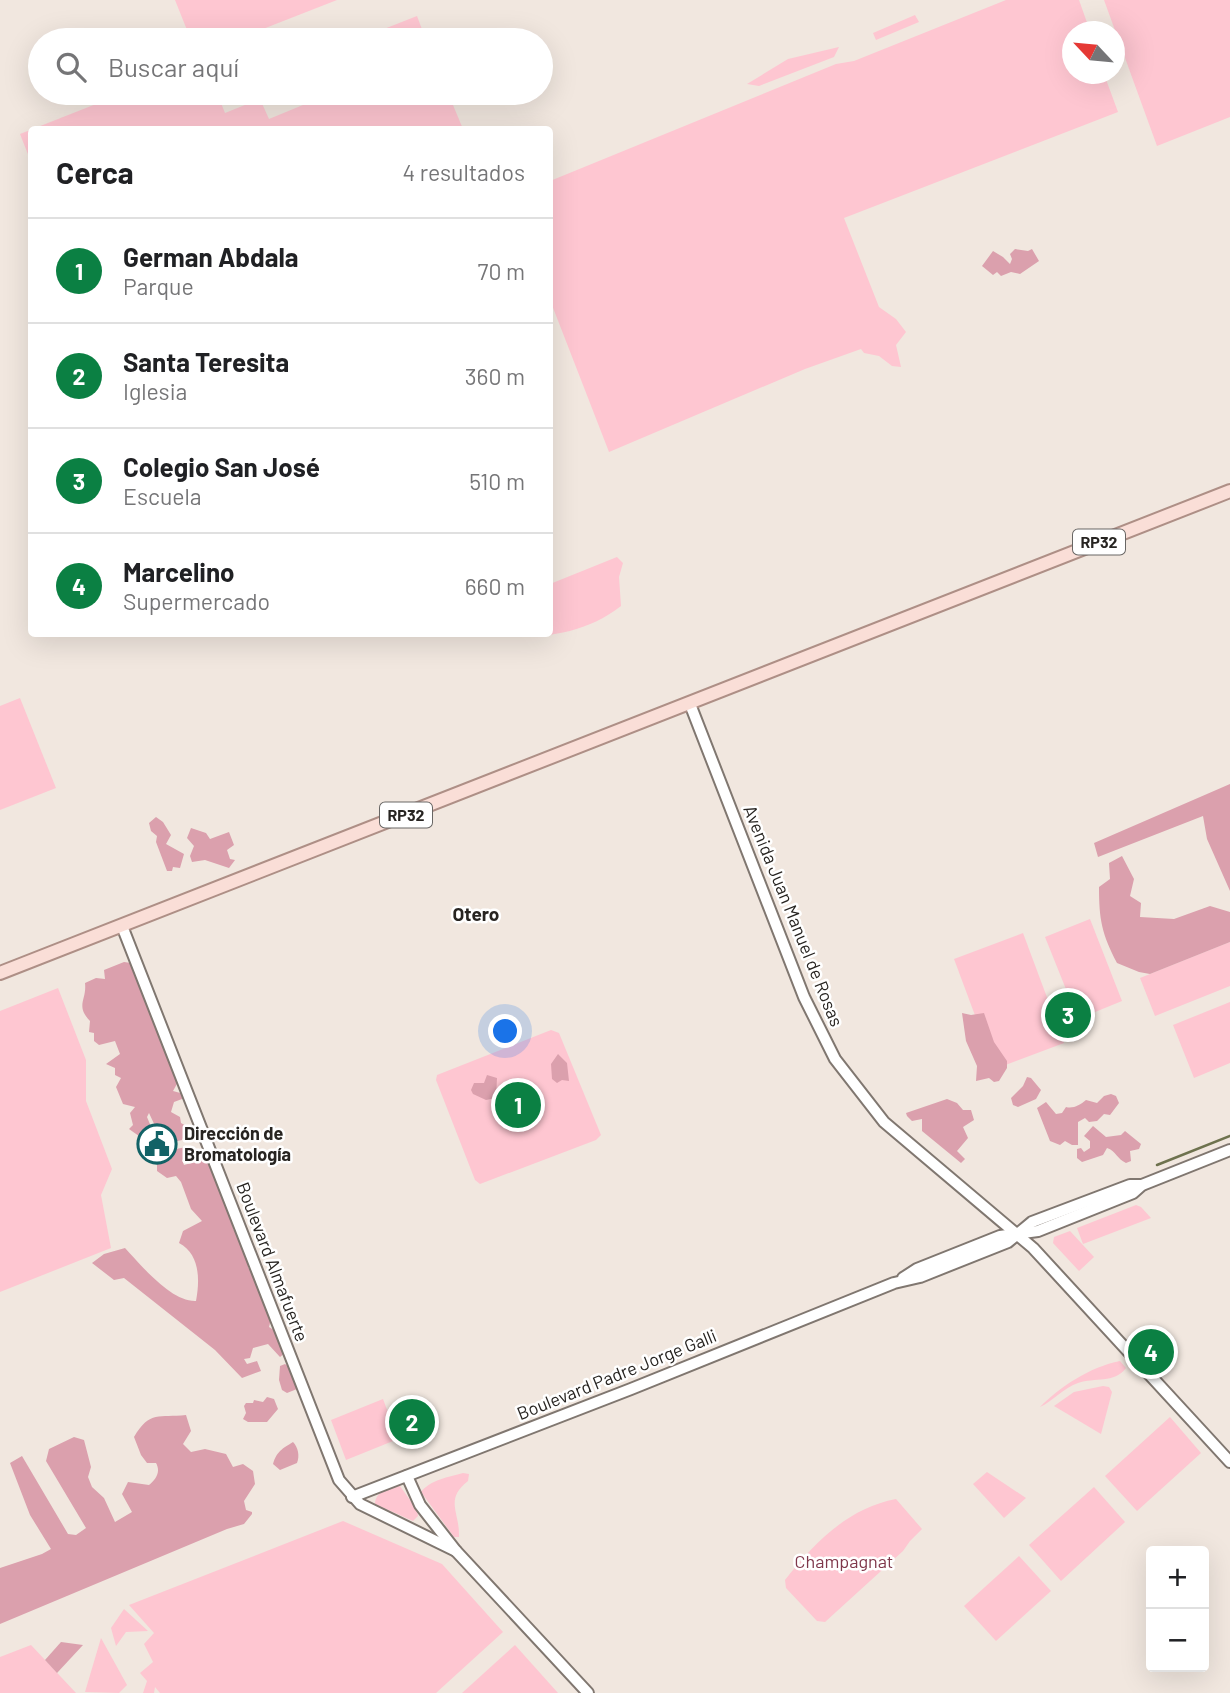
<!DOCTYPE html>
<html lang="es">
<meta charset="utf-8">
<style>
body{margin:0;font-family:Barlow,sans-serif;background:#f2f2f2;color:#202124}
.controls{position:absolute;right:21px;bottom:21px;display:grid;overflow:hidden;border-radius:7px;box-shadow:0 7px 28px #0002}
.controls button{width:63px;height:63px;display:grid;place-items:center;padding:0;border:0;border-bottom:2px solid #e0e0e0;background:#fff;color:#202124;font:35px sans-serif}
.compass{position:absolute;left:1062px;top:21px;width:63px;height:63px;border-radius:50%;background:#fff;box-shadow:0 7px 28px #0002;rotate:296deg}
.you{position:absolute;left:506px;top:1032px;width:24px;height:24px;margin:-18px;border:5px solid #fff;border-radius:50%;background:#1a73e8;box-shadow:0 0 0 10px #1a73e833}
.badge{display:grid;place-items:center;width:46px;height:46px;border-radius:50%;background:#0b8043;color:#fff;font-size:23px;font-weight:700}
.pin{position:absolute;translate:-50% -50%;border:4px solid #fff;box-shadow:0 2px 7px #0006}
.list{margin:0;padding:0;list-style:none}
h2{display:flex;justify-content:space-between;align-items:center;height:91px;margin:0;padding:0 28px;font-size:30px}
h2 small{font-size:23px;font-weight:400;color:#757577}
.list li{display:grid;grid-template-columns:46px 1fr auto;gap:21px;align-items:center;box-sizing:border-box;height:105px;padding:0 28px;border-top:2px solid #e0e0e0}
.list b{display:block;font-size:26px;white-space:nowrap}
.list p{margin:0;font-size:23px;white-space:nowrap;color:#757577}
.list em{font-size:23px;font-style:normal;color:#757577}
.icon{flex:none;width:38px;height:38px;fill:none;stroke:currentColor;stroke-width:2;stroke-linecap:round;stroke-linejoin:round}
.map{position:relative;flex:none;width:1230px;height:1693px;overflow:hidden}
.search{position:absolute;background:#fff;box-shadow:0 7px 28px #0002;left:28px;top:28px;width:525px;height:77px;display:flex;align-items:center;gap:18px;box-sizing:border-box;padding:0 24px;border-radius:38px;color:#757577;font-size:26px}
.panel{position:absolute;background:#fff;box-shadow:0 7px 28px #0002;left:28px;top:126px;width:525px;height:511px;border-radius:7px}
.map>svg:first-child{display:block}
.green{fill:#fec6d1}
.forest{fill:#dba0ad}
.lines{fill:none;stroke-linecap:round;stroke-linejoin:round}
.stream{stroke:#6e724e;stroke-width:2.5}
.secondary-casing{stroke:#807770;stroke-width:14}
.primary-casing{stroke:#ae8f86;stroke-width:16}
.secondary{stroke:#fff;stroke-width:10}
.primary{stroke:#faded7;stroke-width:12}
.labels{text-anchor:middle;stroke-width:5;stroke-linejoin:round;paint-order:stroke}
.shield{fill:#fff;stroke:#686664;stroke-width:2}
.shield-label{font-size:16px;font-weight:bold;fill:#272421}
.street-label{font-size:18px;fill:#272421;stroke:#fff}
.poi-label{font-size:18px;font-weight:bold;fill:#272421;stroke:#fff;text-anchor:start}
.park-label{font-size:18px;fill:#7f374b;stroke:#fff}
.neighbourhood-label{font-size:19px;font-weight:bold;fill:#272421;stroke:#fff}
</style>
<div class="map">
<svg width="1230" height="1693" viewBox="0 0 1230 1693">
<rect width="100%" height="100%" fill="#f1e7df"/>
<!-- green -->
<g class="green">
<polygon points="175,0 337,0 235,40 191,40"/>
<polygon points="1006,0 1079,0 1090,31 1072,32 1072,74 1104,74 1118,112 844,218 879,307 896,319 906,332 896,345 901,367 892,366 879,356 864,353 861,349 805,369 609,452 550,300 550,181 836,64 854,61"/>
<polygon points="1104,0 1230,0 1230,117 1157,146"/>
<polygon points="915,15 919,22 876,40 873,33"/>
<polygon points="417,16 426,40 356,40"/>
<polygon points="839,47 834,57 759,86 747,84 788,59"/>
<polygon points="124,93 217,93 225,113 260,99 269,119 332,93 448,93 463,129 32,130 31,162 20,134"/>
<path d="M 617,557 L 623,563 L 619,577 L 621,606 C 586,633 547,638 503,637 L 502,634 L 550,634 L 550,584 Z"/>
<polygon points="20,698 56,788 0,810 0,706"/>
<polygon points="1090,919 1122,1001 1078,1019 1045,937"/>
<polygon points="1023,933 1064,1043 995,1069 954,959"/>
<polygon points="1230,942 1230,986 1155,1016 1140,978"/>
<polygon points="58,988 86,1060 86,1101 112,1169 101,1195 111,1248 0,1292 0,1011"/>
<polygon points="1230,1002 1230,1063 1194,1078 1173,1025"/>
<polygon points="551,1030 559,1033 601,1135 596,1140 480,1184 475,1180 436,1080 437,1075"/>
<polygon points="1136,1205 1141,1207 1151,1218 1083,1244 1077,1228"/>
<polygon points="1070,1231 1094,1257 1079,1271 1053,1243 1054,1237"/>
<path d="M 1120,1361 L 1126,1368 C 1114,1384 1095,1377 1078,1383 C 1063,1388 1052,1402 1040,1407 C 1061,1386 1090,1367 1120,1361 Z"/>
<polygon points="1103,1386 1109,1387 1112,1392 1101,1434 1054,1406 1074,1392"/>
<polygon points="383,1399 398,1439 346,1460 331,1420"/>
<polygon points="1170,1417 1201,1453 1137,1511 1105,1476"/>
<polygon points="987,1472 1026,1498 1004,1518 973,1484"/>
<path d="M 463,1473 L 469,1474 L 468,1481 C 444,1500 460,1512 459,1537 L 454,1537 L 421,1492 C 430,1480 449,1477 463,1473 Z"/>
<path d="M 400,1486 L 417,1510 L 418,1516 L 413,1521 L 375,1504 C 375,1492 389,1487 400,1486 Z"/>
<polygon points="1094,1487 1125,1522 1061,1581 1029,1545"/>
<path d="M 896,1499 L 922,1529 L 910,1541 L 903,1551 L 825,1622 L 817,1621 L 786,1588 L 785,1580 C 814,1543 848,1508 896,1499 Z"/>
<polygon points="343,1521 442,1564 503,1632 436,1693 160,1693 155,1687 154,1693 143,1693 147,1681 140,1673 153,1662 144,1644 154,1633 129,1605"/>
<polygon points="1019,1556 1051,1591 996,1641 964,1606"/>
<polygon points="124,1609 148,1631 126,1632 116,1646 111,1628"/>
<polygon points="101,1638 127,1685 119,1693 85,1692"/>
<polygon points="31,1645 76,1693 0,1693 0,1657"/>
<polygon points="515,1645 558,1693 462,1693"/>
</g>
<!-- forest -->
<g class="forest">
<polygon points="1015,249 1028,251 1032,249 1039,261 1020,274 1011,272 1001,276 997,272 993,275 982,266 993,251 1003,257 1010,264 1012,259 1010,254"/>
<polygon points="1230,784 1230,891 1207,839 1203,816 1098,857 1094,843"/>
<polygon points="156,817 163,822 171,835 166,844 184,854 180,868 173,867 172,871 167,871 156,842 157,836 151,831 149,823"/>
<polygon points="191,828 206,833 210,839 229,832 234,845 227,850 230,859 235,860 229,868 205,860 192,862 190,856 194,846 187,838"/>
<path d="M 1122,856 L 1134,879 L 1130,896 L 1141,903 L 1140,917 L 1174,919 L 1210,906 L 1230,912 L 1230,942 L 1150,974 L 1139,972 L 1117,963 C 1102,934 1099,920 1099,887 L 1110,879 L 1109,863 Z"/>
<path d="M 124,962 L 131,963 L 134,967 L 178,1082 L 173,1091 L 184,1094 L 182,1099 L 174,1102 L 171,1112 L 180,1117 L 181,1123 L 188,1127 L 182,1140 L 173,1142 L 176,1149 L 191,1146 L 194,1148 L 188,1157 L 182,1160 L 184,1165 L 202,1160 L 211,1162 C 215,1174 234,1221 233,1229 L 237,1233 L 249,1263 L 248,1268 L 251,1269 L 271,1319 L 269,1327 L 277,1332 L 286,1352 L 280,1357 L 268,1344 L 253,1348 L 250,1358 L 244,1359 L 247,1364 L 257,1361 L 261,1371 L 242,1378 L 215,1350 L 124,1278 L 114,1280 L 92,1263 L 104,1254 L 125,1248 C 141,1265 171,1302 196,1301 C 200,1280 200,1254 179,1243 L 183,1231 L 202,1221 L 191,1209 L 181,1182 L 176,1176 L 167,1178 L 157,1171 L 157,1164 L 170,1154 L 165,1144 L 167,1141 L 161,1129 L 156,1128 L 149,1113 L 147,1117 L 154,1134 L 146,1141 L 129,1129 L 133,1125 L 130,1113 L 135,1107 L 123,1104 L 116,1087 L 121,1078 L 115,1075 L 115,1068 L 106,1064 L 120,1054 L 115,1041 L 99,1045 L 94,1041 L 94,1033 L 89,1032 L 90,1021 C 75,1005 87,1000 85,983 L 96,978 L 105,979 L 104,970 Z"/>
<polygon points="962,1013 971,1015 984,1013 994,1042 1007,1061 1007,1068 999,1081 994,1082 989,1078 976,1081 977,1066 966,1041"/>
<polygon points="558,1054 567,1063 569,1081 562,1080 557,1083 552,1079 551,1064"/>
<polygon points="487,1075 497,1078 496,1098 486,1100 473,1094 471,1090 474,1083 484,1083"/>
<polygon points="1027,1077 1031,1078 1041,1090 1036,1099 1018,1107 1013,1105 1011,1098 1023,1086"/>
<path d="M 1111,1094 L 1116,1096 L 1119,1103 L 1110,1115 L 1104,1114 L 1097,1121 L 1089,1122 L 1085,1118 L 1078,1122 L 1078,1145 L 1072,1145 L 1065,1141 L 1060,1145 L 1050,1141 L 1037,1108 L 1046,1102 L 1056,1114 L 1062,1113 L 1066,1107 C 1073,1109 1080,1105 1086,1100 L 1097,1103 L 1104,1096 Z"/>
<polygon points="947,1099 957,1103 963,1110 971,1110 974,1120 963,1127 968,1138 957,1151 965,1159 961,1163 922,1131 922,1119 912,1121 907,1116 906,1113"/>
<path d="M 1093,1126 L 1106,1137 L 1121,1135 L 1125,1131 L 1141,1144 L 1139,1149 L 1130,1151 L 1131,1161 L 1126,1163 C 1117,1159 1116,1151 1107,1148 L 1103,1155 L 1082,1162 L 1077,1158 L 1077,1149 L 1081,1148 L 1084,1152 L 1090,1148 L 1090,1141 L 1084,1136 Z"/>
<path d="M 285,1364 C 294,1370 298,1378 297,1389 L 287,1393 L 282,1390 L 279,1380 L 280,1366 Z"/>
<polygon points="267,1397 274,1399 278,1409 267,1422 248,1422 243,1419 246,1413 244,1406 246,1403 253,1403 254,1400 263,1402"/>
<path d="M 186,1415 L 191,1431 L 183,1444 L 191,1452 L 205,1449 L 226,1454 L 233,1467 L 243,1464 L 253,1471 L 255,1484 L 244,1501 L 246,1510 L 252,1512 L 252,1514 L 244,1524 L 227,1529 L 0,1624 L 0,1568 L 42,1554 L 51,1549 L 30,1515 L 10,1463 L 22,1456 L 68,1534 L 76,1535 L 86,1528 L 46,1461 L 49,1449 L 74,1437 L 84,1440 L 91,1467 L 88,1477 L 92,1487 L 104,1498 L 115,1522 L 132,1512 L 122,1494 L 128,1482 L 149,1485 C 156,1479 161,1472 156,1463 L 147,1463 L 141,1455 L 134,1437 C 150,1410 159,1418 186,1415 Z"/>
<path d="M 293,1442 C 298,1447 300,1456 297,1463 L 280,1470 L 273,1464 C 277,1451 282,1449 293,1442 Z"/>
<polygon points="61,1642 83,1645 57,1673 45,1660"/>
</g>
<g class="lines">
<!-- stream -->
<polyline class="stream" points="1157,1165 1230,1136"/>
<!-- secondary casing -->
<g class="secondary-casing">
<g id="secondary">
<polyline points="690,704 804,997 835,1059 884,1122 1033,1248 1230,1462"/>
<polyline points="122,926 339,1480 360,1504 456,1551"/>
<polyline points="903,1278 917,1269 1000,1236 1038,1231 1133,1193 1142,1185 1230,1150"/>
<polyline points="407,1476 420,1505 456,1551 588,1693"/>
<polyline points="352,1497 631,1389 894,1283 920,1277 1008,1242 1032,1222 1130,1185 1142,1185"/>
</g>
</g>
<!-- primary casing -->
<g class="primary-casing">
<polyline id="primary" points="0,973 1230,491"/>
</g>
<!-- secondary -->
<use href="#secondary" class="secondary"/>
<!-- primary -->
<use href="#primary" class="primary"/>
</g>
<!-- icons -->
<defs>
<g id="civic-ring" transform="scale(2.0125)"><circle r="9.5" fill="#fff" stroke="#126266" stroke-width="1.5"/><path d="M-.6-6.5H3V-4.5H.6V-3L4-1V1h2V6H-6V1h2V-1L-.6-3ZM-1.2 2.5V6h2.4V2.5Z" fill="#126266"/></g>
</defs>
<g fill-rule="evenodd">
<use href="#civic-ring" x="157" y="1144"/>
</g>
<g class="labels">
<!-- shield labels -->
<g class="shield">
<rect x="1073" y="529.5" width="52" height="25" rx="5"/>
<rect x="380" y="802.5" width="52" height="25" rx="5"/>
</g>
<g class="shield-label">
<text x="1099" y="548">RP32</text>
<text x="406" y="821">RP32</text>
</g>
<!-- street labels -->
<g class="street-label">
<text transform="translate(793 916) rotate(68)" y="6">Avenida Juan Manuel de Rosas</text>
<text transform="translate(272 1262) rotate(69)" y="6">Boulevard Almafuerte</text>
<text transform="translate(617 1375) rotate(-22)" y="6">Boulevard Padre Jorge Galli</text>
</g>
<!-- poi labels -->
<g class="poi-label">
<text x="184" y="1140">Dirección de<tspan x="184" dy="21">Bromatología</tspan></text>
</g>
<!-- park labels -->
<g class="park-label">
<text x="844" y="1568">Champagnat</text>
</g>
<!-- neighbourhood labels -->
<g class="neighbourhood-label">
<text x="476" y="921">Otero</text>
</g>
</g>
</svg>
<div class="controls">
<button>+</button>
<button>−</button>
</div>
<svg class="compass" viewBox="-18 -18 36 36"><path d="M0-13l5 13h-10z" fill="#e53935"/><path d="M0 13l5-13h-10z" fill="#757577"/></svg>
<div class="you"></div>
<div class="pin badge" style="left:518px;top:1105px">1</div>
<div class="pin badge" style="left:412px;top:1422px">2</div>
<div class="pin badge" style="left:1068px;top:1015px">3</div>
<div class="pin badge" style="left:1151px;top:1352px">4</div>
<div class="search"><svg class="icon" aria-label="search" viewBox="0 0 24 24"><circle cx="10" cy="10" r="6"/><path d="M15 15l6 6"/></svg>Buscar aquí</div>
<section class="panel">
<h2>Cerca<small>4 resultados</small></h2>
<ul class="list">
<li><span class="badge">1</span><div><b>German Abdala</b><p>Parque</p></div><em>70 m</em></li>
<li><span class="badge">2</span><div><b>Santa Teresita</b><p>Iglesia</p></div><em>360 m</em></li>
<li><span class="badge">3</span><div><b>Colegio San José</b><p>Escuela</p></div><em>510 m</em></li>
<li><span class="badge">4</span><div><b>Marcelino</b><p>Supermercado</p></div><em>660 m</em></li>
</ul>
</section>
</div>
